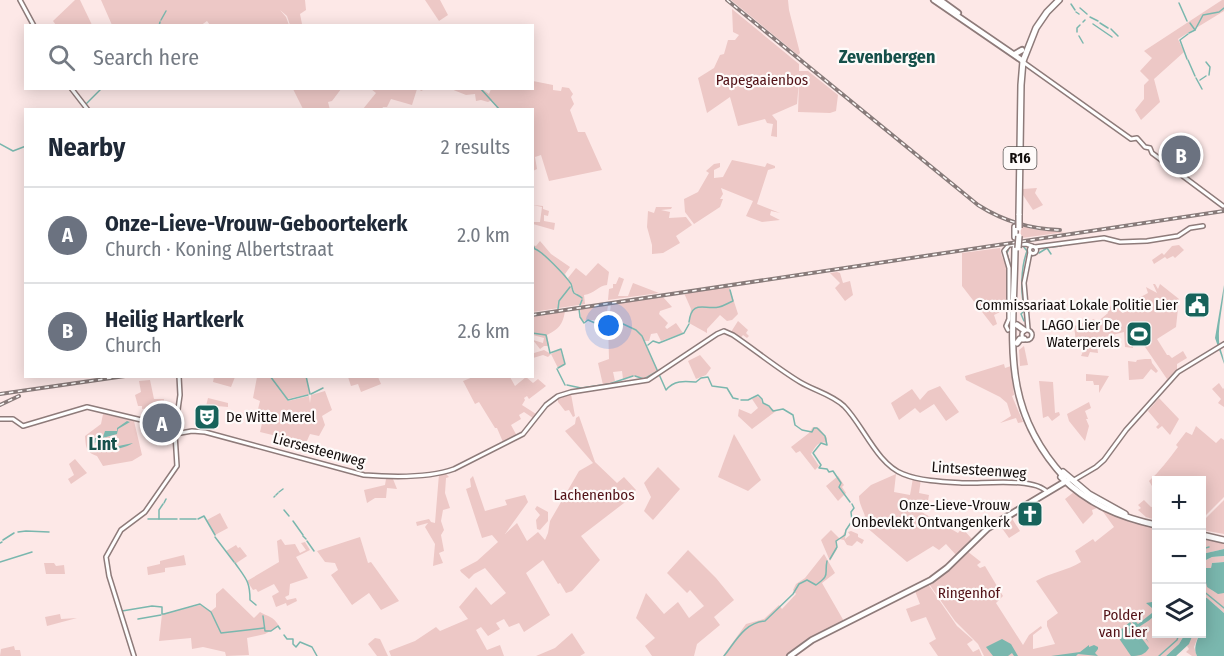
<!DOCTYPE html>
<meta charset="utf-8">
<style>
body{margin:0;font-family:"Fira Sans Condensed",sans-serif;background:#f6f6f7;color:#1f2937}
.controls{position:absolute;right:18px;bottom:18px;display:grid;overflow:hidden;border-radius:0px;box-shadow:0 3px 15px #0003}
.controls button{width:54px;height:54px;display:grid;place-items:center;padding:0;border:0;border-bottom:2px solid #e0e1e3;background:#fff;color:#1f2937;font:30px sans-serif}
.you{position:absolute;left:609px;top:326px;width:21px;height:21px;margin:-15px;border:4px solid #fff;border-radius:50%;background:#1a73e8;box-shadow:0 0 0 9px #1a73e833}
.badge{display:grid;place-items:center;width:39px;height:39px;border-radius:50%;background:#17635b;color:#fff;font-size:20px;font-weight:700}
.pin{position:absolute;translate:-50% -50%;border:3px solid #fff;box-shadow:0 2px 6px #0006}
.list{margin:0;padding:0;list-style:none}
h2{display:flex;justify-content:space-between;align-items:center;height:78px;margin:0;padding:0 24px;font-size:26px}
h2 small{font-size:20px;font-weight:400;color:#747a83}
.list li{display:grid;grid-template-columns:39px 1fr auto;gap:18px;align-items:center;box-sizing:border-box;height:96px;padding:0 24px;border-top:2px solid #e0e1e3}
.list b{display:block;font-size:22px;white-space:nowrap}
.list p{margin:0;font-size:20px;white-space:nowrap;color:#747a83}
.list em{font-size:20px;font-style:normal;color:#747a83}
.icon{flex:none;width:33px;height:33px;fill:none;stroke:currentColor;stroke-width:2;stroke-linecap:round;stroke-linejoin:round}
.map{position:relative;flex:none;width:1224px;height:656px;overflow:hidden}
.search{position:absolute;background:#fff;box-shadow:0 3px 15px #0003;left:24px;top:24px;width:510px;height:66px;display:flex;align-items:center;gap:15px;box-sizing:border-box;padding:0 21px;border-radius:0px;color:#747a83;font-size:22px}
.panel{position:absolute;background:#fff;box-shadow:0 3px 15px #0003;left:24px;top:108px;width:510px;height:270px;border-radius:0px}
.map>svg:first-child{display:block}
.green{fill:#edc8c6}
.water{fill:#7ab7ae}
.lines{fill:none;stroke-linecap:round;stroke-linejoin:round}
.stream{stroke:#7ab7ae;stroke-width:1.5}
.tertiary-casing{stroke:#8e7b7a;stroke-width:6}
.primary-casing{stroke:#8e7b7a;stroke-width:8}
.trunk-casing{stroke:#8e7b7a;stroke-width:8}
.tertiary{stroke:#fff;stroke-width:3}
.primary{stroke:#fff;stroke-width:4.5}
.trunk{stroke:#fff;stroke-width:5}
.rail-casing{stroke:#887b7a;stroke-width:4}
.rail{stroke:#fefaf9;stroke-width:1.5;stroke-dasharray:4.5;stroke-linecap:butt}
.trunk-bridge-casing{stroke:#8e7b7a;stroke-width:8;stroke-linecap:butt}
.trunk-bridge{stroke:#fff;stroke-width:5}
.labels{text-anchor:middle;stroke-width:4.5;stroke-linejoin:round;paint-order:stroke}
.shield{fill:#fefaf9;stroke:#5a5453;stroke-width:1.5}
.shield-label{font-size:14px;font-weight:bold;fill:#130d0c}
.park-label{font-size:15px;fill:#521217;stroke:#fefaf9}
.poi-label{font-size:15px;fill:#130d0c;stroke:#fefaf9;text-anchor:end}
.street-label{font-size:15px;fill:#130d0c;stroke:#fefaf9}
.quarter-label{font-size:18px;font-weight:bold;fill:#16504a;stroke:#fefaf9}
</style>
<div class="map">
<svg width="1224" height="656" viewBox="0 0 1224 656">
<rect width="100%" height="100%" fill="#fde8e7"/>
<!-- green -->
<g class="green">
<polygon points="75,0 80,0 92,25 56,25 53,21"/>
<polygon points="101,0 305,0 306,10 300,14 302,24 290,25 287,16 280,10 286,17 289,25 210,25 207,21 200,26 112,25"/>
<polygon points="425,0 440,0 448,15 439,21"/>
<polygon points="731,0 788,0 789,10 800,53 798,55"/>
<polygon points="1222,0 1224,0 1224,11 1178,39 1184,52 1154,79 1160,102 1141,120 1135,110 1144,99 1144,85 1149,80 1140,71 1152,58 1144,51"/>
<polygon points="732,9 799,64 799,71 808,71 838,95 836,111 830,113 798,112 799,81 797,104 772,115 777,121 777,137 771,136 773,124 767,123 765,119 738,126 730,97 707,113 698,78 714,68 720,55 724,54 728,40 735,40 739,35 733,32"/>
<polygon points="533,81 553,85 553,90 561,91 562,87 569,88 573,94 571,97 574,104 570,110 578,132 585,132 602,170 549,181 541,155 535,157 537,169 533,171 532,110 496,109 497,106 492,100 488,102 481,100 476,101 475,94 466,95 451,89 482,89 489,94 491,89 532,88"/>
<polygon points="293,89 341,89 332,101 328,102 330,110 303,109"/>
<polygon points="371,89 423,89 422,91 417,89 412,105 391,99 387,107 383,107 382,109 363,109 376,93"/>
<polygon points="732,160 765,167 767,163 775,166 775,168 768,170 757,204 780,213 771,211 770,215 780,220 762,222 746,216 753,201 721,188 723,194 720,199 723,199 720,207 694,224 685,212 684,199 698,192 709,173 706,171 714,164 720,163 720,167 714,170 714,178 723,177"/>
<polygon points="1037,188 1035,193 1043,205 1033,210 1023,195 1023,189"/>
<polygon points="533,205 543,206 543,209 549,211 548,216 544,215 544,221 555,223 554,230 533,224 533,216 534,222 540,222 542,207"/>
<polygon points="656,207 672,207 671,209 661,210 670,212 669,218 686,217 692,225 676,236 680,243 663,253 652,254 652,245 647,227 648,211 654,213"/>
<polygon points="1021,226 1037,230 1066,232 1021,238"/>
<path d="M 540,241 L 551,254 L 570,267 L 565,274 L 574,293 L 580,295 L 575,293 L 568,278 L 576,268 L 586,276 L 598,263 L 609,272 L 607,285 C 599,285 594,294 584,295 L 585,304 L 533,312 L 533,245 L 536,246 Z"/>
<polygon points="1179,245 1184,250 1175,258 1173,256 1167,259 1165,257 1154,264 1152,260 1162,253 1164,255 1172,246"/>
<polygon points="1000,248 1002,257 1006,265 1007,300 997,306 1000,312 994,315 997,324 993,326 962,286 962,253"/>
<polygon points="837,272 840,273 843,283 850,281 853,295 845,301 835,288 840,283 830,273"/>
<polygon points="619,277 624,279 618,296 628,296 633,283 659,293 608,300 609,289 613,288 613,284 616,284"/>
<polygon points="1153,284 1155,284 1158,289 1160,284 1179,299 1176,327 1157,339 1167,355 1169,355 1172,358 1183,351 1187,358 1177,364 1177,370 1161,389 1167,379 1143,344 1133,345 1133,348 1125,347 1124,332 1101,338 1101,344 1097,345 1098,353 1090,352 1088,357 1081,356 1085,347 1090,346 1090,342 1076,342 1074,326 1094,319 1096,323 1108,313 1104,303 1109,301 1112,311 1119,305 1122,313 1131,310 1137,299 1148,293 1146,287 1157,293"/>
<polygon points="729,286 738,314 732,320 727,321 720,315 707,329 707,333 689,323 691,309 684,293"/>
<path d="M 663,297 L 672,307 L 660,311 L 659,314 L 668,323 L 665,327 L 667,329 L 676,323 L 683,333 L 661,341 L 657,333 L 651,334 L 649,341 L 644,341 L 658,371 L 644,379 L 635,376 L 623,379 L 622,371 L 613,372 L 615,381 L 603,385 L 598,363 L 609,359 L 608,323 L 613,324 C 604,320 592,319 584,321 L 581,318 L 580,309 L 608,305 L 606,319 L 609,319 L 611,304 Z"/>
<path d="M 565,311 C 563,324 559,329 547,335 L 549,346 L 544,346 L 540,349 L 533,340 L 543,343 L 544,338 L 533,335 L 533,317 Z"/>
<polygon points="738,321 748,330 746,333 749,336 747,338 743,335 740,339 731,332"/>
<polygon points="1024,346 1028,365 1020,366 1019,350"/>
<polygon points="560,349 565,365 558,368 551,354 548,357 543,355 533,358 534,353 544,350 551,354"/>
<polygon points="700,355 711,368 706,375 696,379 688,361"/>
<polygon points="1145,359 1151,359 1152,363 1158,371 1156,373 1151,369 1143,379 1129,380 1128,361 1136,362 1137,360"/>
<polygon points="1004,364 1005,368 1011,366 1014,395 1012,396 1023,422 1018,423 1016,418 1000,423 1011,416 1007,403 1000,397 966,380 965,376"/>
<polygon points="1086,374 1109,376 1099,393 1099,385 1094,385 1093,381 1086,381"/>
<polygon points="214,377 214,376 235,377 231,387 213,382"/>
<polygon points="257,377 306,377 310,394 287,399 288,401 309,396 310,403 311,395 325,391 332,410 322,416 325,425 319,436 310,434 306,443 260,432 263,419 256,417 260,401 253,398"/>
<polygon points="348,377 378,377 381,384 361,392 358,384 351,386"/>
<polygon points="473,377 510,377 515,386 526,377 533,383 538,379 546,386 529,399 527,396 524,398 525,400 522,405 536,414 533,418 524,412 519,415 521,419 511,425 517,436 503,442 497,428 495,428 479,402 475,404 463,381"/>
<polygon points="150,380 154,399 164,399 162,411 163,415 157,418 151,408 142,409 142,406 138,406 135,395 141,392 139,381"/>
<polygon points="1039,381 1053,382 1055,413 1059,412 1060,415 1052,421 1048,416 1043,418"/>
<polygon points="1219,383 1223,389 1224,388 1224,407 1218,403 1221,399 1212,389"/>
<polygon points="940,386 959,412 946,421 934,404 920,413 915,408 899,420 891,403 912,389 920,400 928,391"/>
<polygon points="571,394 575,416 573,417 569,410 565,411 558,402 558,399"/>
<polygon points="757,396 761,399 762,403 776,411 752,429 738,416 739,409 751,414 758,408 752,399"/>
<polygon points="208,398 228,403 228,407 217,406 215,408 206,406"/>
<polygon points="1159,398 1179,419 1170,435 1162,426 1158,429 1156,427 1159,424 1148,411"/>
<polygon points="1089,402 1091,408 1085,411 1088,419 1086,419 1089,426 1085,441 1069,421 1067,414"/>
<path d="M 103,414 L 134,421 L 142,455 L 132,461 L 103,466 L 97,456 C 86,452 86,448 85,436 L 101,424 Z"/>
<polygon points="579,416 595,462 617,483 624,477 636,490 624,503 581,536 600,560 572,591 566,593 560,583 558,584 543,560 526,573 550,615 524,632 519,623 509,627 504,619 496,623 500,629 488,636 481,627 476,630 487,650 500,645 504,656 391,656 389,651 415,641 436,627 440,631 468,619 459,607 476,587 491,605 506,593 485,568 474,574 469,579 461,572 460,570 477,561 498,542 492,535 482,538 466,489 471,487 470,479 473,476 485,511 507,505 505,500 525,495 528,502 505,534 517,523 527,541 538,532 545,540 548,533 550,521 579,471 593,463 565,431 575,424 576,418"/>
<path d="M 1196,426 L 1216,443 L 1221,438 L 1224,440 L 1224,497 L 1202,519 L 1202,480 L 1156,480 L 1156,493 L 1149,481 C 1160,471 1169,459 1178,447 L 1176,445 L 1186,432 L 1192,435 Z"/>
<path d="M 813,427 L 819,428 L 827,438 L 827,443 C 818,441 816,446 811,454 L 819,466 L 815,470 L 800,451 L 796,453 L 791,447 L 809,433 Z"/>
<polygon points="734,434 761,480 748,491 718,477"/>
<polygon points="75,459 87,473 71,484 68,479 74,475 69,464"/>
<polygon points="658,467 680,489 653,520 644,511 651,497 644,483"/>
<polygon points="445,473 449,477 446,478 445,493 450,508 443,510 441,521 444,530 441,535 444,551 439,553 443,563 433,566 435,544 425,527 428,523 417,526 416,522 429,519 431,522 435,523 439,474"/>
<path d="M 896,474 L 894,492 L 910,495 L 913,478 L 921,479 L 919,493 L 929,495 L 928,501 L 918,510 L 958,533 L 962,528 L 972,539 L 957,556 L 946,544 L 939,550 L 933,546 L 907,562 L 865,526 C 868,514 859,508 859,496 L 871,485 Z"/>
<polygon points="838,476 844,485 842,487 846,493 838,501 826,486"/>
<polygon points="386,479 393,479 397,489 387,488 386,498 375,498 367,503 364,490 385,485"/>
<polygon points="1074,492 1097,508 1092,510 1093,514 1083,524 1065,499"/>
<polygon points="1144,500 1151,507 1156,506 1156,520 1146,517 1138,510 1141,508 1138,505"/>
<polygon points="1224,500 1224,534 1202,530 1202,522"/>
<polygon points="537,506 548,512 548,521 540,530 537,529 536,520 540,515 535,509"/>
<path d="M 1101,509 L 1133,523 L 1156,528 L 1156,634 L 1185,634 L 1179,644 L 1166,656 L 984,656 L 978,644 L 955,621 L 929,584 L 951,568 L 967,551 L 981,562 L 977,565 L 980,568 L 985,566 L 1003,596 L 996,603 L 1023,645 L 1029,635 L 1041,626 L 1042,628 L 1033,635 L 1033,649 L 1055,644 L 1047,626 L 1047,621 L 1058,613 L 1036,581 C 1051,572 1067,571 1081,562 L 1075,551 L 1093,539 L 1095,542 L 1114,527 Z"/>
<polygon points="220,513 228,528 215,535 207,520"/>
<polygon points="1011,517 1020,531 1009,538 999,524 1005,521 1006,522 1006,520"/>
<polygon points="852,521 846,530 845,539 850,535 848,532 851,531 858,534 858,537 864,540 862,544 857,541 852,546 847,545 844,540 839,539 836,543 837,549 830,561 821,540 831,530 839,538 841,538"/>
<polygon points="360,537 368,563 371,562 399,601 381,610 369,593 352,605 331,575 338,570 335,563 325,562 317,551"/>
<polygon points="1202,537 1224,541 1224,549 1202,554"/>
<polygon points="281,539 285,545 295,544 300,553 306,550 301,543 305,542 310,550 296,557 308,578 290,584 289,595 285,597 287,600 296,598 297,601 287,606 286,603 276,607 272,596 279,592 274,584 258,592 256,589 253,590 247,581 279,562 277,541"/>
<polygon points="236,545 238,548 240,547 247,556 235,564 226,551"/>
<polygon points="688,550 716,578 734,600 714,617 720,625 697,644 694,656 652,656 645,646 655,638 636,618 646,593 664,614 678,602 689,618 704,606 690,590 687,593 667,573"/>
<polygon points="824,554 835,573 822,583 845,623 808,641 788,656 723,656 746,624 764,619 779,605 782,609 796,594 793,590 796,584 805,578"/>
<polygon points="184,555 186,565 165,568 165,572 148,575 147,567 160,564 160,561"/>
<path d="M 1224,556 L 1224,562 L 1212,563 L 1211,568 L 1206,568 L 1203,570 C 1208,583 1208,594 1224,593 L 1224,613 L 1207,598 L 1202,596 L 1202,562 L 1212,557 Z"/>
<polygon points="44,563 54,563 56,566 64,565 65,574 46,574"/>
<polygon points="928,584 957,626 973,640 967,644 973,652 979,649 982,656 938,656 929,643 936,639 926,617 911,622 906,609 920,604 915,591"/>
<path d="M 223,588 L 254,618 L 260,612 C 269,617 273,616 279,626 L 265,634 L 247,638 L 249,655 L 226,656 L 225,652 L 203,647 L 192,649 L 191,638 L 159,641 L 162,614 L 200,605 L 211,611 L 216,607 L 216,594 Z"/>
<polygon points="60,614 61,619 77,618 47,626 45,617"/>
<polygon points="572,633 585,653 580,656 536,656 555,648"/>
<polygon points="1193,634 1199,634 1194,647 1197,656 1192,656 1186,652 1189,649 1187,646"/>
<polygon points="375,638 380,639 388,656 377,656 368,644"/>
<polygon points="14,646 15,650 20,650 21,656 0,656 1,649"/>
</g>
<!-- water -->
<g class="water">
<path d="M 1224,285 C 1224,303 1218,322 1219,340 C 1219,348 1224,355 1224,364 L 1215,338 Z"/>
<path d="M 127,421 L 130,422 L 118,429 L 117,434 L 99,439 L 92,446 L 94,449 L 99,450 L 133,443 C 126,448 103,453 93,450 L 89,443 C 93,438 97,437 103,437 L 105,431 L 117,431 L 117,428 Z"/>
<polygon points="1224,549 1224,556 1212,557 1202,562 1202,554"/>
<polygon points="1224,562 1224,593 1218,594 1207,587 1203,570 1206,568 1211,568 1212,563"/>
<path d="M 1202,596 L 1207,598 L 1224,613 L 1224,656 L 1197,656 C 1193,648 1197,642 1199,634 L 1202,634 Z"/>
<path d="M 1152,602 C 1158,618 1152,618 1139,627 L 1149,643 L 1132,622 L 1134,620 L 1138,624 L 1152,613 L 1152,608 L 1146,603 Z"/>
<path d="M 1130,622 L 1149,648 C 1145,655 1139,656 1131,656 L 1116,634 Z"/>
<polygon points="1185,634 1193,634 1189,644 1176,656 1166,656 1179,644"/>
<polygon points="1002,639 1011,644 1018,656 1014,656 1012,653 1008,656 993,656 986,647"/>
<polygon points="1089,645 1089,647 1094,645 1098,647 1098,649 1095,653 1098,656 1078,654 1076,656 1051,656 1080,652"/>
</g>
<g class="lines">
<!-- stream -->
<g class="stream">
<polyline points="1179,3 1187,21"/>
<polyline points="1071,4 1075,10"/>
<polyline points="1080,8 1087,14"/>
<polyline points="1076,12 1079,14"/>
<polyline points="1090,17 1098,21"/>
<polyline points="161,20 166,11"/>
<polyline points="1083,22 1085,20"/>
<polyline points="1100,23 1108,28"/>
<polyline points="1093,24 1112,37"/>
<polyline points="159,26 160,22"/>
<polyline points="1111,29 1118,36"/>
<polyline points="1195,30 1203,15 1219,12 1224,8"/>
<polyline points="1077,32 1077,28 1080,25"/>
<polyline points="1189,33 1195,30 1190,23"/>
<polyline points="1079,36 1083,43"/>
<polyline points="1187,59 1180,40 1188,34"/>
<polyline points="1188,60 1195,76"/>
<polyline points="1206,62 1210,67 1209,75"/>
<polyline points="1196,78 1202,89"/>
<polyline points="1200,80 1206,76"/>
<polyline points="480,88 500,110"/>
<polyline points="86,104 102,88"/>
<polyline points="0,144 13,151 26,146"/>
<path d="M 532,244 L 535,249 C 542,251 566,276 571,284 C 572,286 572,290 574,293 C 577,295 580,296 582,298"/>
<path d="M 1023,246 L 1027,251 C 1021,267 1020,293 1025,310 L 1021,314 L 1024,321"/>
<polyline points="1052,247 1061,246"/>
<polyline points="1009,248 1007,253 1010,264"/>
<polyline points="1039,253 1047,248 1051,254"/>
<polyline points="1032,256 1037,251"/>
<polyline points="580,305 582,300"/>
<polyline points="558,309 559,301 570,287"/>
<path d="M 579,309 L 580,317 L 584,323 L 588,320 L 595,323 C 604,319 612,326 621,323 L 636,330 L 642,336 L 666,390 C 674,380 684,381 696,382 L 701,378 L 708,377 L 712,386 L 727,388 L 733,398 L 738,399"/>
<path d="M 689,322 C 692,299 704,310 719,307 C 724,306 728,303 733,301 L 730,290"/>
<polyline points="532,333 546,335 550,353 561,349 565,364 558,368"/>
<polyline points="648,345 653,341 659,343 684,333 689,324"/>
<polyline points="557,369 565,385"/>
<polyline points="270,376 288,400 308,395"/>
<polyline points="306,376 310,394"/>
<polyline points="635,376 644,379 658,371"/>
<polyline points="567,385 581,388 609,384 633,376"/>
<polyline points="311,394 323,388"/>
<polyline points="741,400 748,400 758,395 762,399 763,403 769,406 773,411 783,409 793,415 795,425 802,430 812,432 814,428 817,428 825,436 827,445 821,443 813,453 821,465 819,468 827,469 829,472 833,471 841,483 839,487 850,502"/>
<polyline points="279,492 283,489"/>
<polyline points="276,495 278,493"/>
<polyline points="274,497 275,496"/>
<polyline points="164,503 166,499"/>
<polyline points="284,510 289,516"/>
<polyline points="148,519 177,519"/>
<polyline points="159,519 159,510 163,504"/>
<polyline points="180,519 196,519"/>
<polyline points="198,519 204,516 215,535"/>
<polyline points="293,521 303,535"/>
<polyline points="18,532 26,531 49,532"/>
<polyline points="303,536 306,539"/>
<polyline points="215,537 234,562"/>
<polyline points="3,540 14,533"/>
<polyline points="307,541 314,551"/>
<polyline points="0,543 2,542"/>
<polyline points="1202,549 1209,547"/>
<polyline points="830,559 837,547 836,541 845,535 846,530 852,521 851,512 854,508 852,504"/>
<polyline points="0,562 32,552"/>
<path d="M 235,563 C 246,579 250,581 250,600 L 256,605"/>
<polyline points="1202,590 1224,608"/>
<polyline points="122,611 152,606 162,607 162,614 164,614 200,604 211,612 221,633 264,628"/>
<polyline points="263,616 265,631 271,631 278,626 280,629"/>
<polyline points="138,619 161,615"/>
<polyline points="284,635 287,639 293,639 293,644 296,647 300,642 312,647 317,656"/>
<path d="M 724,656 C 736,641 744,623 765,621 L 793,594 L 799,584 L 807,580 L 816,585 C 831,574 824,575 827,561"/>
<polyline points="1159,656 1177,640 1179,634"/>
</g>
<!-- tertiary casing -->
<g class="tertiary-casing">
<g id="tertiary">
<polyline points="20,0 34,26"/>
<polyline points="1023,62 1131,139 1137,138 1145,147 1150,148 1152,153 1223,206"/>
<polyline points="71,88 88,110"/>
<circle cx="1033" cy="250" r="3.5"/>
<polyline points="1035,247 1104,238 1120,242 1147,241 1178,236 1190,228 1203,226"/>
<polyline points="1028,329 1024,283 1030,252"/>
<polyline points="1008,330 1006,326 1009,319 1009,268 1004,251 1009,245 1026,244 1032,246"/>
<circle cx="1027" cy="335" r="5"/>
<polyline points="0,419 13,419 23,426 87,407 154,423 175,434"/>
<polyline points="175,431 180,395 179,376"/>
<path d="M 175,434 L 192,431 L 205,432 L 364,475 C 390,477 429,478 454,469 L 523,434 L 546,405 L 558,396 L 571,392 L 648,380 L 717,334 L 724,331 L 733,335 C 755,350 777,368 800,382 C 815,391 831,394 844,406 C 863,425 877,464 903,474 C 920,481 944,482 962,483 C 982,484 1034,477 1047,492"/>
<polyline points="1074,480 1096,467 1104,460 1126,430 1178,372 1224,344"/>
<polyline points="134,656 109,576 106,557 121,530 145,512 177,466 175,434"/>
</g>
</g>
<!-- primary casing -->
<g class="primary-casing">
<g id="primary">
<polyline points="934,0 1023,61"/>
<polyline points="940,0 958,13"/>
<polyline points="1015,54 1022,50"/>
<polyline points="790,656 812,640 931,580 947,568 988,528 1068,480"/>
</g>
</g>
<!-- trunk casing -->
<g class="trunk-casing">
<g id="trunk">
<polyline points="1019,215 1021,85 1023,61 1036,28 1047,12 1059,0"/>
<polyline points="1015,237 1015,227"/>
<path d="M 1015,248 C 1014,337 998,405 1064,477"/>
<polyline points="1017,325 1024,330"/>
<polyline points="1017,343 1020,339 1024,339"/>
<polyline points="1063,472 1089,494 1125,514"/>
<path d="M 1061,477 C 1089,504 1119,517 1156,525"/>
<polyline points="1202,535 1224,540"/>
</g>
</g>
<!-- tertiary -->
<use href="#tertiary" class="tertiary"/>
<!-- primary -->
<use href="#primary" class="primary"/>
<!-- trunk -->
<use href="#trunk" class="trunk"/>
<!-- rail casing -->
<g class="rail-casing">
<g id="rail">
<path d="M 727,0 L 978,205 C 1003,221 1030,229 1060,230"/>
<polyline points="532,315 1224,211"/>
<polyline points="0,394 125,376"/>
<polyline points="0,405 19,396"/>
</g>
</g>
<!-- rail -->
<use href="#rail" class="rail"/>
<!-- trunk-bridge casing -->
<g class="trunk-bridge-casing">
<g id="trunk-bridge">
<polyline points="1019,228 1019,215"/>
<polyline points="1018,248 1019,236"/>
</g>
</g>
<!-- trunk-bridge -->
<use href="#trunk-bridge" class="trunk-bridge"/>
</g>
<!-- icons -->
<defs>
<g id="civic-square" transform="scale(1.35)"><rect x="-9" y="-9" width="18" height="18" rx="4" fill="#17635b" stroke="#fefaf9"/><path d="M-.6-6.5H3V-4.5H.6V-3L4-1V1h2V6H-6V1h2V-1L-.6-3ZM-1.2 2.5V6h2.4V2.5Z" fill="#fff"/></g>
<g id="stadium-square" transform="scale(1.35)"><rect x="-9" y="-9" width="18" height="18" rx="4" fill="#17635b" stroke="#fefaf9"/><path d="M0-5a6.5 5 0 1 0 0 10a6.5 5 0 1 0 0-10ZM-3.5-1.8h7v3.6h-7Z" fill="#fff"/></g>
<g id="theatre-square" transform="scale(1.35)"><rect x="-9" y="-9" width="18" height="18" rx="4" fill="#17635b" stroke="#fefaf9"/><path d="M-5-5.5Q0-4 5-5.5V0Q5 5 0 6Q-5 5-5 0ZM-3.3-2.5H-1v1.5H-3.3ZM1-2.5H3.3v1.5H1ZM-2.8 1Q0 5.5 2.8 1Z" fill="#fff"/></g>
<g id="church-square" transform="scale(1.35)"><rect x="-9" y="-9" width="18" height="18" rx="4" fill="#17635b" stroke="#fefaf9"/><path d="M-1.2-6h2.4v3.5h3.3v2.4h-3.3V6h-2.4V-.1h-3.3v-2.4h3.3Z" fill="#fff"/></g>
</defs>
<g fill-rule="evenodd">
<use href="#civic-square" x="1197" y="305"/>
<use href="#stadium-square" x="1139" y="334"/>
<use href="#theatre-square" x="207" y="417"/>
<use href="#church-square" x="1030" y="514"/>
</g>
<g class="labels">
<!-- shield labels -->
<rect class="shield" x="1003.5" y="147" width="33" height="22" rx="4.5"/>
<g class="shield-label">
<text x="1020" y="163">R16</text>
</g>
<!-- park labels -->
<g class="park-label">
<text x="762" y="85">Papegaaienbos</text>
<text x="594" y="500">Lachenenbos</text>
<text x="969" y="598">Ringenhof</text>
<text x="1123" y="620">Polder<tspan x="1123" dy="17">van Lier</tspan></text>
</g>
<!-- poi labels -->
<g class="poi-label">
<text x="1178" y="310">Commissariaat Lokale Politie Lier</text>
<text x="1120" y="330">LAGO Lier De<tspan x="1120" dy="17">Waterperels</tspan></text>
<text x="226" y="422" text-anchor="start">De Witte Merel</text>
<text x="1010" y="510">Onze-Lieve-Vrouw<tspan x="1010" dy="17">Onbevlekt Ontvangenkerk</tspan></text>
</g>
<!-- street labels -->
<g class="street-label">
<text transform="translate(319 450) rotate(15)" y="5">Liersesteenweg</text>
<text transform="translate(979 470) rotate(4)" y="5">Lintsesteenweg</text>
</g>
<!-- quarter labels -->
<g class="quarter-label">
<text x="887" y="63">Zevenbergen</text>
<text x="103" y="450">Lint</text>
</g>
</g>
</svg>
<div class="controls">
<button>+</button>
<button>−</button>
<button><svg class="icon" aria-label="layers" viewBox="0 0 24 24"><path d="M12 4l9 5-9 5-9-5zM3 14l9 5 9-5"/></svg></button>
</div>
<div class="you"></div>
<div class="pin badge" style="left:162px;top:423px;background:#6b7280">A</div>
<div class="pin badge" style="left:1181px;top:155px;background:#6b7280">B</div>
<div class="search"><svg class="icon" aria-label="search" viewBox="0 0 24 24"><circle cx="10" cy="10" r="6"/><path d="M15 15l6 6"/></svg>Search here</div>
<section class="panel">
<h2>Nearby<small>2 results</small></h2>
<ul class="list">
<li><span class="badge" style="background:#6b7280">A</span><div><b>Onze-Lieve-Vrouw-Geboortekerk</b><p>Church · Koning Albertstraat</p></div><em>2.0 km</em></li>
<li><span class="badge" style="background:#6b7280">B</span><div><b>Heilig Hartkerk</b><p>Church</p></div><em>2.6 km</em></li>
</ul>
</section>
</div>
